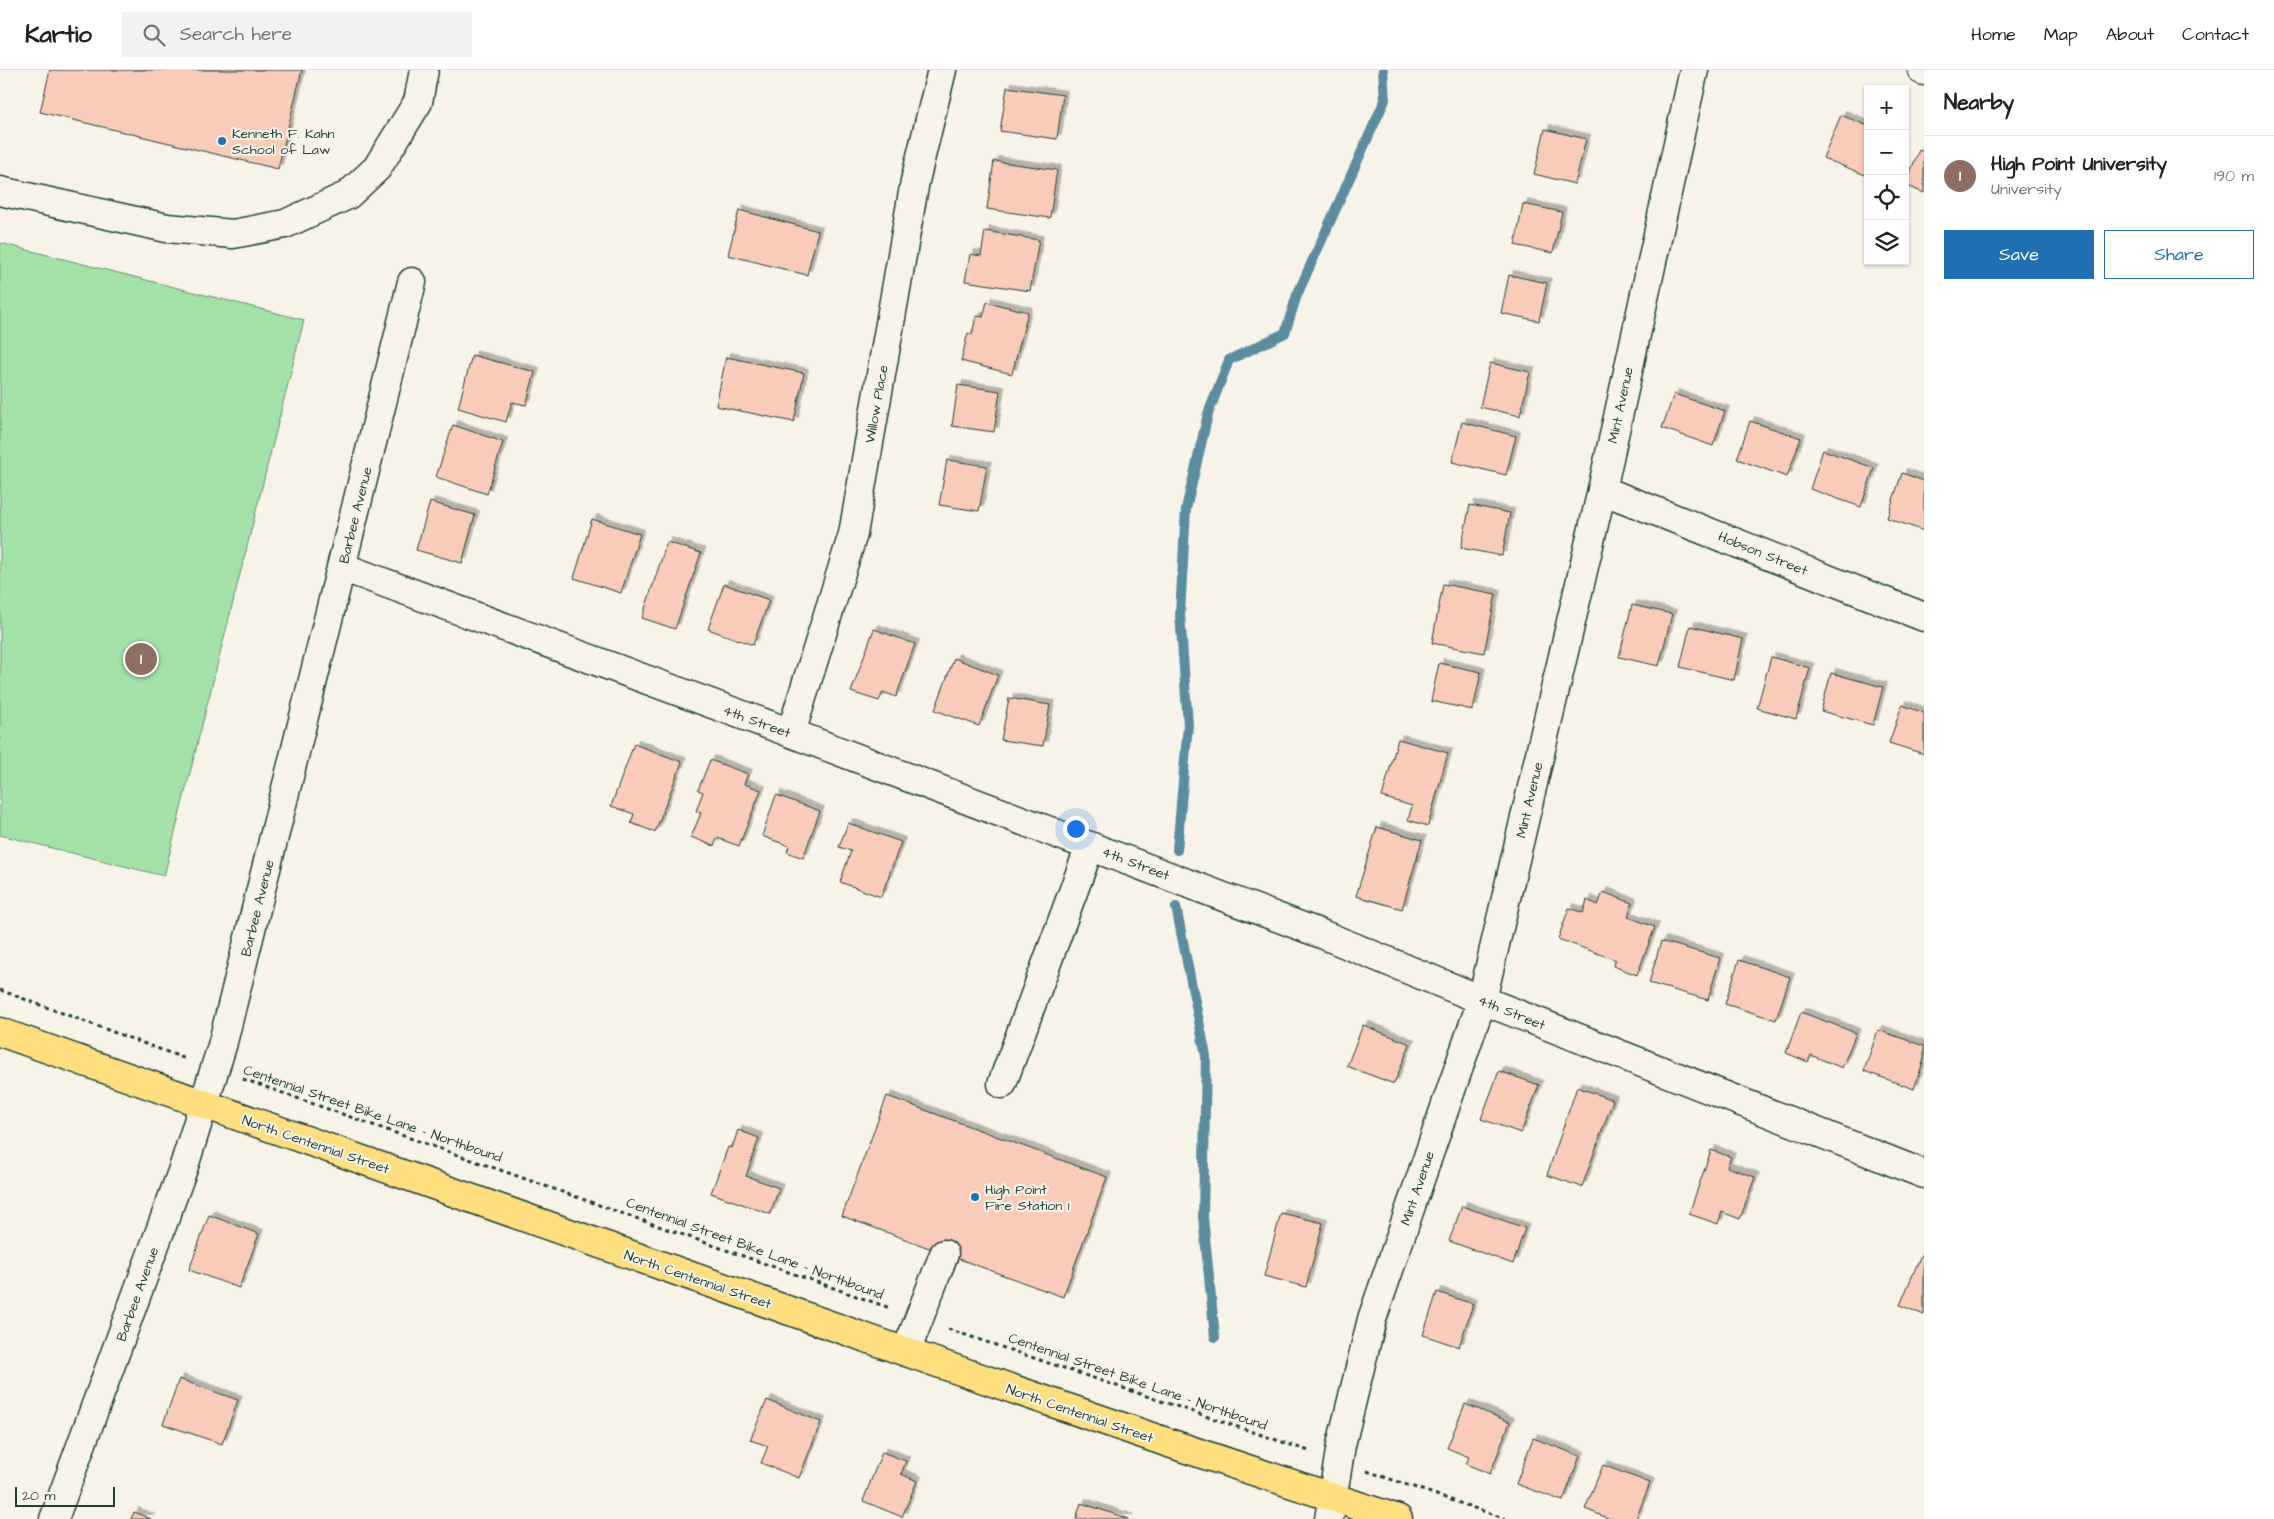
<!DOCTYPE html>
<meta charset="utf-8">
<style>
body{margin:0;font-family:"Architects Daughter",sans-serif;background:#f2f2f2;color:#202124}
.controls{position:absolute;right:15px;top:15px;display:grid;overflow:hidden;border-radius:0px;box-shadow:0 1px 4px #0004}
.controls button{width:45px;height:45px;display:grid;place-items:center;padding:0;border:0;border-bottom:1px solid #e0e0e0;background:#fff;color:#202124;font:25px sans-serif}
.scale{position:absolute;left:15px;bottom:12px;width:100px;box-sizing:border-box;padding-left:5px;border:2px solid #1f3d34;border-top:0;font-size:14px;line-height:18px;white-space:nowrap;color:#1f3d34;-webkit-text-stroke:4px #f7f3e8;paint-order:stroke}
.you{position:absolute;left:1075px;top:758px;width:18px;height:18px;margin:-12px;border:4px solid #fff;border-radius:50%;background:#1a73e8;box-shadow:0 0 0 8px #1a73e833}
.badge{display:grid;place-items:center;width:32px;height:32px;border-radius:50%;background:#1f6fb2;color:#fff;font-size:16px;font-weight:700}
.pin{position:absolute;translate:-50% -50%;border:2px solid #fff;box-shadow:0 1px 5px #0006}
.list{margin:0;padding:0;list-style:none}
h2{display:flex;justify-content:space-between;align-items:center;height:65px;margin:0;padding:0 20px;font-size:21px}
h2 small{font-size:16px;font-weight:400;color:#757577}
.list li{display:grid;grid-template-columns:32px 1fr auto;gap:15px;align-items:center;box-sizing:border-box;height:80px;padding:0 20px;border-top:1px solid #e0e0e0}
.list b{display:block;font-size:19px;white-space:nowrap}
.list p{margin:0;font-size:16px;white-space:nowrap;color:#757577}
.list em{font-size:16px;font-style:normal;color:#757577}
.actions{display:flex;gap:10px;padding:15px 20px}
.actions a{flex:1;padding:11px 0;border:1px solid #1f6fb2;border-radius:0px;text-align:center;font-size:18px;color:#1f6fb2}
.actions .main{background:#1f6fb2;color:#fff}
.icon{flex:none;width:28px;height:28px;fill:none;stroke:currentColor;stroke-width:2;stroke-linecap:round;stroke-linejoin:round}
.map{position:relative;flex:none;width:1924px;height:1449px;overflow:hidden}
header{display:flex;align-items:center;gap:30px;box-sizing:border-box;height:70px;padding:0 25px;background:#fff;border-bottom:1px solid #e0e0e0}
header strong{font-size:24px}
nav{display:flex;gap:28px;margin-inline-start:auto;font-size:18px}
.search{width:350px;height:45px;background:#f2f2f2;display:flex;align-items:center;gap:12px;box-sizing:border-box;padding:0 18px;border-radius:0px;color:#757577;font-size:19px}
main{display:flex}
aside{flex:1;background:#fff}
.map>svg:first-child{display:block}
.green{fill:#a4e2a9;stroke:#62906e}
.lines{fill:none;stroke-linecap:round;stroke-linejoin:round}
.stream{stroke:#5c8d9e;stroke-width:10}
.building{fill:#f8ccb9;stroke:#1f3d34;filter:url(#shadow)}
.minor-casing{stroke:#1f3d34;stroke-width:31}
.major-casing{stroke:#1f3d34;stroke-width:31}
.path{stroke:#1f3d34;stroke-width:3;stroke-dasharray:4 4;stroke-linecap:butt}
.minor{stroke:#f7f3e8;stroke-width:28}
.major{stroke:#fedf80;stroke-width:28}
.poi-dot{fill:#1f6fb2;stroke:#f7f3e8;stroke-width:2}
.labels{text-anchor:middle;stroke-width:4;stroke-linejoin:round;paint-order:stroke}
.poi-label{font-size:14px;fill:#1f3d34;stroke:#f7f3e8;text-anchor:start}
.street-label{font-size:14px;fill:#1f3d34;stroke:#f7f3e8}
</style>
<header>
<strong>Kartio</strong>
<div class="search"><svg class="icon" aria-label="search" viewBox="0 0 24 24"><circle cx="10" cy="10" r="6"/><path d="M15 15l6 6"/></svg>Search here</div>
<nav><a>Home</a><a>Map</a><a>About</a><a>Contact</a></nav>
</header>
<main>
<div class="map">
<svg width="1924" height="1449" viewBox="0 0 1924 1449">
<defs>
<filter id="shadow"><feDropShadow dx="4.5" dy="-4.5" stdDeviation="0" flood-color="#0004"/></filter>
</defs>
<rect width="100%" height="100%" fill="#f7f3e8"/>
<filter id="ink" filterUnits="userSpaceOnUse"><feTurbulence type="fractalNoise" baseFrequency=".02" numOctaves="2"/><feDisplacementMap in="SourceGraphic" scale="10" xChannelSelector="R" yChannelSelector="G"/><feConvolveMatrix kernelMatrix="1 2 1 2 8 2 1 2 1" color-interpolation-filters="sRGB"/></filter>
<g filter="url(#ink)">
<!-- green -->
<polygon class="green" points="0,173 304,250 164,806 0,765"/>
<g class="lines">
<!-- stream -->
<g class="stream">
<polyline points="1177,780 1188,655 1180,544 1186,439 1208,344 1229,290 1285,263 1297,225 1385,30 1383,0"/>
<polyline points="1176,837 1206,986 1203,1147 1215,1267"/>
</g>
</g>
<!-- building -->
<g class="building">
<polygon points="50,0 302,0 278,99 40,42"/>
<polygon points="1007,17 1063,25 1057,69 1000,61"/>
<polygon points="1841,45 1868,56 1868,106 1823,88"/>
<polygon points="1545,59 1586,69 1575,114 1534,104"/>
<polygon points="1919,80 1924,82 1924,123 1905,115"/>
<polygon points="994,91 1057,100 1050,148 987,139"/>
<polygon points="1523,134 1562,142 1553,183 1515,175"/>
<polygon points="739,140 818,161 807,205 728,185"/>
<polygon points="985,161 1039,170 1030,221 965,211 970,184 981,186"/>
<polygon points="1509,205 1547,213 1539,251 1501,243"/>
<polygon points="987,232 1028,242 1012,304 961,291 968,263 972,265 976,246 983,247"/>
<polygon points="472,285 535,302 526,335 512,332 506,352 458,338"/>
<polygon points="726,287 804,303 794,352 716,336"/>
<polygon points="1490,293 1530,302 1520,346 1480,337"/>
<polygon points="958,315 1000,321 994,362 952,356"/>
<polygon points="1674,324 1725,341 1713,376 1662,358"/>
<polygon points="1750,351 1801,368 1787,407 1737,389"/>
<polygon points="1462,352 1516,366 1506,405 1452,392"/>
<polygon points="453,355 503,372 487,424 436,407"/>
<polygon points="1823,380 1874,398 1861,437 1810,419"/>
<polygon points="947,390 987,396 979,441 939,435"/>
<polygon points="1902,403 1924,411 1924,461 1887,448"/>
<polygon points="430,432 475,445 462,493 416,480"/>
<polygon points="1470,435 1510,443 1502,486 1461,478"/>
<polygon points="592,449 640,464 621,523 574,508"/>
<polygon points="667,472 701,483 675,559 642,548"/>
<polygon points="724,514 769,530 753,575 708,559"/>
<polygon points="1443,514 1496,524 1484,583 1432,573"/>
<polygon points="1632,535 1672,544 1659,596 1619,587"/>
<polygon points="1690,556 1743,569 1734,610 1680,597"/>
<polygon points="874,559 915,574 896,627 883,622 879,631 851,622"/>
<polygon points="1771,587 1810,598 1796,649 1757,638"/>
<polygon points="954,588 998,605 979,656 935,640"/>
<polygon points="1439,593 1481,602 1473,640 1431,631"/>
<polygon points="1831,603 1883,617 1873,655 1821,641"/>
<polygon points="1009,628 1050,635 1043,676 1001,670"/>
<polygon points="1902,635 1924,643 1924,684 1889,673"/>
<polygon points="1398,669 1448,683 1428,756 1408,750 1412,736 1382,727"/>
<polygon points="634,674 682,692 655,762 631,753 634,744 611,736"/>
<polygon points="710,690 748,704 744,714 761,720 739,776 717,768 714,776 691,767 701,743 696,741 703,722 698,720"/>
<polygon points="776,725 820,741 803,788 787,782 789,776 762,766"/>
<polygon points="848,753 901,772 881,827 840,812 851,781 839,777"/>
<polygon points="1377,757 1422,770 1402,839 1356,826"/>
<polygon points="1603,822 1632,833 1628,847 1655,857 1637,905 1613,896 1616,890 1558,869 1569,838 1583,843 1587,830 1598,835"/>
<polygon points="1661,871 1720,888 1708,930 1649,913"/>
<polygon points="1739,890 1790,907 1776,950 1725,934"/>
<polygon points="1801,942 1856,963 1842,998 1811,985 1808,992 1786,983"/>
<polygon points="1363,955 1410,974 1394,1014 1347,996"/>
<polygon points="1878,960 1924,976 1924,989 1914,1019 1864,1001"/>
<polygon points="1499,1001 1539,1015 1521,1063 1481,1049"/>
<polygon points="1577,1017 1613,1030 1582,1117 1547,1105"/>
<polygon points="887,1026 1107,1107 1063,1227 842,1146"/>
<polygon points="738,1060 759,1068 746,1106 779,1118 770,1144 711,1123 728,1077 732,1078"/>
<polygon points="1711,1080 1731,1087 1727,1097 1755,1107 1740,1149 1722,1142 1718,1154 1689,1144"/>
<polygon points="1462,1136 1525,1158 1513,1194 1449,1171"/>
<polygon points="1281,1143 1323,1153 1306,1217 1264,1206"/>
<polygon points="209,1145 259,1164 239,1218 189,1200"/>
<polygon points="1924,1178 1924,1245 1900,1235"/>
<polygon points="1437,1222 1473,1234 1459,1277 1423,1265"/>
<polygon points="179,1309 238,1330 222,1374 163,1354"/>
<polygon points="767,1330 821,1352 799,1408 761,1393 768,1376 750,1370"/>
<polygon points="1465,1334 1510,1352 1490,1404 1466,1394 1469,1387 1447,1378"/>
<polygon points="1533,1368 1580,1386 1563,1431 1516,1414"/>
<polygon points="882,1382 906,1391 901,1404 917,1411 902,1447 863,1431"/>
<polygon points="1603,1395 1650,1413 1636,1449 1610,1449 1585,1439"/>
<polygon points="1081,1433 1129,1449 1076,1449"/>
<polygon points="134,1442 151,1449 131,1449"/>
</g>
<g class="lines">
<!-- minor casing -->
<g class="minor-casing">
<g id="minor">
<polyline points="1922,0 1924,1"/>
<polyline points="0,121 167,158 233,164 285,154 348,125 377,98 418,32 424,0"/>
<polyline points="1602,420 1924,547"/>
<polyline points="342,497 791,663 1324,865 1482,930 1924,1104"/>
<polyline points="791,663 853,464 915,111 942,0"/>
<polyline points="1002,1014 1090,776"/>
<polyline points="906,1282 944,1184"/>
<polyline points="54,1449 184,1096 222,976 412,212"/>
<polyline points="1329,1449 1341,1375 1372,1249 1482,930 1602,420 1694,0"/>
</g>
</g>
<!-- major casing -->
<g class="major-casing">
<polyline id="major" points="0,962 906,1282 1166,1372 1398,1449"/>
</g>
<!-- path -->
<g class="path">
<polyline points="0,920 186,989"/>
<polyline points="243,1009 890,1238"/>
<polyline points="948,1259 1309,1381"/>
<polyline points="1367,1401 1506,1449"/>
</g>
<!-- minor -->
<use href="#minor" class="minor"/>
<!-- major -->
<use href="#major" class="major"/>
</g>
</g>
<!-- markers -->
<g class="poi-dot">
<circle cx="222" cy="71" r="5"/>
<circle cx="975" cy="1127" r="5"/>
</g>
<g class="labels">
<!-- poi labels -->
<g class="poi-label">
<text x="232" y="68">Kenneth F. Kahn<tspan x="232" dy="16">School of Law</tspan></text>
<text x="985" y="1124">High Point<tspan x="985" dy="16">Fire Station 1</tspan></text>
</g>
<!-- street labels -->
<g class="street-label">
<text transform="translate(876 334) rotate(-80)" y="5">Willow Place</text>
<text transform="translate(1620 335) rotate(-78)" y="5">Mint Avenue</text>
<text transform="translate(355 445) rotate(-76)" y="5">Barbee Avenue</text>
<text transform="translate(1763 483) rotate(22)" y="5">Hobson Street</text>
<text transform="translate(757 651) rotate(20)" y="5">4th Street</text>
<text transform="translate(1529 730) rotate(-77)" y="5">Mint Avenue</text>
<text transform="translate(1136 793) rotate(21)" y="5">4th Street</text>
<text transform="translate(257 838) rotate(-76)" y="5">Barbee Avenue</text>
<text transform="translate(1512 942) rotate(22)" y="5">4th Street</text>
<text transform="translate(373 1043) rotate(19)" y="5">Centennial Street Bike Lane - Northbound</text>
<text transform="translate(316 1074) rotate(19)" y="5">North Centennial Street</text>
<text transform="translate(1417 1118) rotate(-71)" y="5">Mint Avenue</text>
<text transform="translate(755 1178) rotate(20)" y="5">Centennial Street Bike Lane - Northbound</text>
<text transform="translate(698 1209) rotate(19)" y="5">North Centennial Street</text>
<text transform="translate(137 1224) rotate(-70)" y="5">Barbee Avenue</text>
<text transform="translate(1138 1311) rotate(19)" y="5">Centennial Street Bike Lane - Northbound</text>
<text transform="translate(1080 1343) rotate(19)" y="5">North Centennial Street</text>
</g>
</g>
</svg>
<div class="controls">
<button>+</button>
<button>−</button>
<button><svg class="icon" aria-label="locate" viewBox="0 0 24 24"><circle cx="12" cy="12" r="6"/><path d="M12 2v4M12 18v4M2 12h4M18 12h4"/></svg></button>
<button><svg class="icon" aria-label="layers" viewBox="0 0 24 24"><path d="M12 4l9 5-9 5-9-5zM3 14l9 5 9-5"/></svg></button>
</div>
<div class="scale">20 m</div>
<div class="you"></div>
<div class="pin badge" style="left:141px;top:589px;background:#8d6e63">1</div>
</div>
<aside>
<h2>Nearby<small></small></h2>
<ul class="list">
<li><span class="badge" style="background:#8d6e63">1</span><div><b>High Point University</b><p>University</p></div><em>190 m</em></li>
</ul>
<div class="actions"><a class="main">Save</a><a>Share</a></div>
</aside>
</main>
